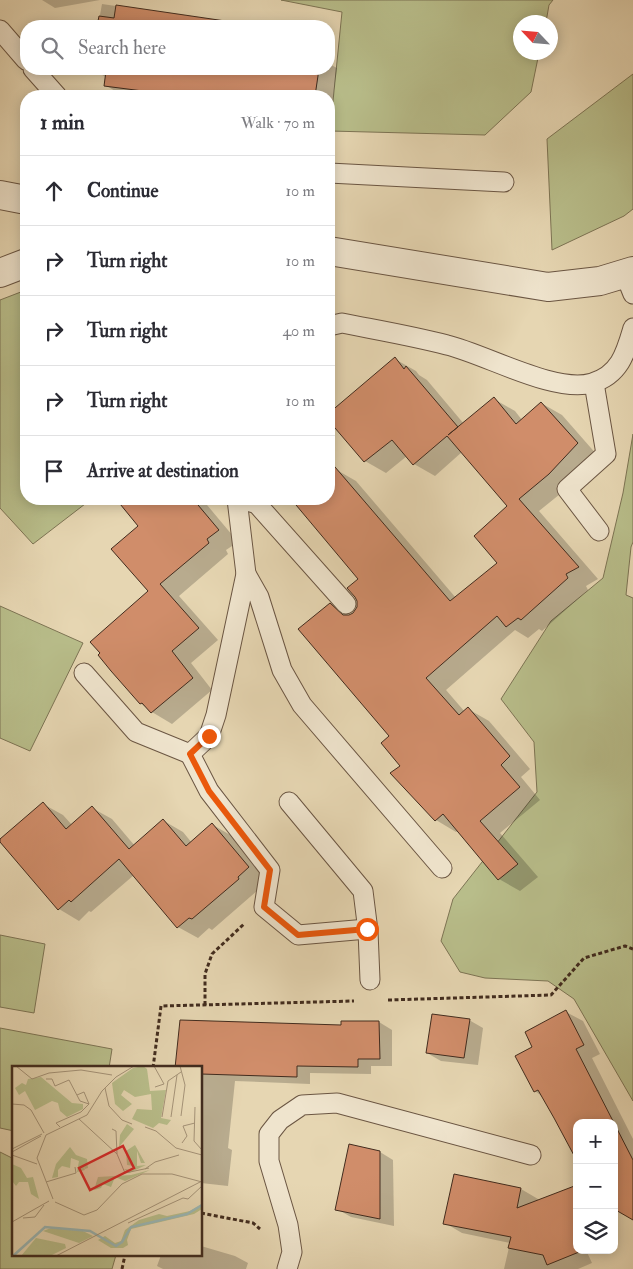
<!DOCTYPE html>
<meta charset="utf-8">
<style>
body{margin:0;font-family:"IM FELL Double Pica",serif;background:#f7f7f7;color:#2b2b33}
.controls{position:absolute;right:15px;bottom:15px;display:grid;overflow:hidden;border-radius:10px;box-shadow:0 2px 12px #0003}
.controls button{width:45px;height:45px;display:grid;place-items:center;padding:0;border:0;border-bottom:1px solid #e1e1e2;background:#fff;color:#2b2b33;font:25px sans-serif}
.compass{position:absolute;left:513px;top:15px;width:45px;height:45px;border-radius:50%;background:#fff;box-shadow:0 2px 12px #0003;rotate:296deg}
.stop{position:absolute;width:15px;height:15px;margin:-11px;border:4px solid #ea580c;border-radius:50%;background:#fff}
.stop.end{background:#ea580c;border-color:#fff;box-shadow:0 1px 5px #0008}
.list{margin:0;padding:0;list-style:none}
h2{display:flex;justify-content:space-between;align-items:center;height:65px;margin:0;padding:0 20px;font-size:21px}
h2 small{font-size:16px;font-weight:400;color:#7c7c81}
.list li{display:grid;grid-template-columns:32px 1fr auto;gap:15px;align-items:center;box-sizing:border-box;height:70px;padding:0 20px;border-top:1px solid #e1e1e2}
.list b{display:block;font-size:19px;white-space:nowrap}
.list em{font-size:16px;font-style:normal;color:#7c7c81}
.icon{flex:none;width:28px;height:28px;fill:none;stroke:currentColor;stroke-width:2;stroke-linecap:round;stroke-linejoin:round}
.map{position:relative;flex:none;width:633px;height:1269px;overflow:hidden}
.search{position:absolute;background:#fff;box-shadow:0 2px 12px #0003;left:20px;top:20px;width:315px;height:55px;display:flex;align-items:center;gap:12px;box-sizing:border-box;padding:0 18px;border-radius:20px;color:#7c7c81;font-size:19px}
.panel{position:absolute;background:#fff;box-shadow:0 2px 12px #0003;left:20px;top:90px;width:315px;height:415px;border-radius:20px}
.map>svg:first-child{display:block}
.green{fill:#b8bd8a;stroke:#7d7454}
.shadow{fill:#0003}
.building{fill:#d08d6a;stroke:#422c1e}
.lines{fill:none;stroke-linecap:round;stroke-linejoin:round}
.lane-casing{stroke:#6b5643;stroke-width:21}
.street-casing{stroke:#6b5643;stroke-width:30}
.path{stroke:#422c1e;stroke-width:3;stroke-dasharray:4 2.5;stroke-linecap:butt}
.lane{stroke:#efe4cd;stroke-width:19}
.street{stroke:#efe4cd;stroke-width:28}
.route{stroke:#ea580c;stroke-width:6}
.inset-river{fill:none;stroke:#9ab7b6;stroke-width:2.5}
.inset-road{fill:none;stroke:#a49277;stroke-width:1}
.view{fill:#d62828;fill-opacity:0.15;stroke:#d62828;stroke-width:2.5}
.inset-edge{fill:none;stroke:#422c1e;stroke-width:2.5}
</style>
<div class="map">
<svg width="633" height="1269" viewBox="0 0 633 1269">
<rect width="100%" height="100%" fill="#e6d6b2"/>
<filter id="stains"><feTurbulence type="fractalNoise" baseFrequency=".004" numOctaves="4"/><feColorMatrix values="0 0 0 0 .2 0 0 0 0 .09 0 0 0 0 .02 0 0 0 .5 -.17"/></filter>
<radialGradient id="worn" r=".72"><stop offset=".6" stop-color="#630" stop-opacity="0"/><stop offset="1" stop-color="#630" stop-opacity=".3"/></radialGradient>
<!-- green -->
<g class="green">
<polygon points="281,0 553,0 549,5 546,22 520,22 520,52 539,53 531,92 485,135 330,131 342,12"/>
<polygon points="633,74 633,209 624,216 552,250 547,139"/>
<polygon points="26,290 26,499 83,499 85,504 33,544 0,508 0,300"/>
<polygon points="633,434 633,542 631,547 626,595 633,598 633,1101 574,999 548,981 485,978 460,972 441,941 453,899 537,792 534,742 501,699 551,621 603,578 623,493"/>
<polygon points="0,606 83,643 30,751 0,738"/>
<polygon points="0,935 45,944 34,1013 0,1007"/>
<polygon points="0,1028 112,1049 109,1068 14,1068 14,1131 0,1128"/>
<polygon points="0,1152 14,1159 14,1255 116,1255 112,1269 0,1269"/>
</g>
<!-- shadow -->
<g class="shadow">
<polygon points="42,0 100,0 55,8"/>
<polygon points="102,4 239,24 243,26 98,26"/>
<polygon points="329,64 337,68 330,120 329,96 133,96 122,95 105,85 106,77 91,69 329,69"/>
<polygon points="395,359 416,371 419,375 427,380 464,424 494,399 515,411 522,420 541,403 562,415 598,456 570,486 539,511 598,579 586,586 588,590 542,631 539,629 528,638 515,630 446,690 465,712 468,709 489,721 530,769 521,777 540,800 500,833 538,877 520,891 499,879 458,831 456,832 436,820 402,767 391,736 330,604 350,616 354,614 358,607 360,579 295,502 299,499 329,499 329,474 335,469 356,481 456,598 498,563 509,506 462,452 435,476 414,464 407,456 386,473 365,461 329,419 329,415"/>
<polygon points="118,499 202,499 238,542 226,550 228,554 179,596 218,640 191,663 212,690 172,724 152,712 140,703 150,591 139,526"/>
<polygon points="43,804 63,815 72,825 92,808 112,819 135,846 164,821 183,832 192,843 213,825 232,836 268,879 257,888 258,890 212,930 209,928 198,938 178,927 134,875 91,912 89,911 79,921 59,909 0,841"/>
<polygon points="566,1012 583,1021 600,1054 592,1058 633,1139 633,1219 614,1207 614,1123 577,1123 535,1091 534,1047"/>
<polygon points="469,1020 483,1028 478,1065 441,1061 427,1053"/>
<polygon points="342,1022 379,1022 392,1030 392,1066 371,1066 371,1074 310,1073 310,1084 235,1081 228,1148 232,1150 228,1186 201,1183 201,1068 342,1026"/>
<polygon points="380,1152 393,1160 394,1226 351,1217 337,1209"/>
<polygon points="454,1176 521,1189 538,1199 538,1202 577,1250 586,1250 592,1263 578,1269 504,1269 510,1243 462,1233 445,1223"/>
<polygon points="201,1246 235,1256 248,1263 246,1269 163,1269 157,1266 161,1255 201,1255"/>
</g>
<!-- building -->
<g class="building">
<polygon points="116,5 239,23 239,26 97,26 99,16 114,18"/>
<polygon points="90,69 319,69 315,96 174,96 174,95 104,86 106,71"/>
<polygon points="395,357 404,369 406,366 458,427 448,435 494,397 516,424 541,402 578,443 549,474 519,499 579,567 566,574 568,578 521,620 518,618 506,627 497,616 426,678 459,715 468,707 510,756 501,765 520,787 480,821 518,864 498,880 443,814 435,821 390,773 400,766 381,743 389,736 298,629 330,603 343,615 349,615 353,613 357,607 357,601 355,597 347,588 358,579 291,499 329,499 329,460 450,601 497,563 474,536 507,506 447,436 413,465 392,440 364,462 329,421 329,413"/>
<polygon points="116,499 193,499 219,530 207,539 209,543 160,584 199,628 172,651 193,678 151,713 142,703 140,704 111,671 98,655 100,653 90,642 148,591 111,549 138,526"/>
<polygon points="43,802 66,829 92,806 129,849 163,819 186,846 212,823 249,867 238,877 239,879 192,919 189,918 177,928 119,859 71,902 69,900 58,910 0,842 0,839"/>
<polygon points="566,1010 584,1045 576,1049 614,1123 577,1123 577,1161 554,1118 538,1090 534,1092 515,1056 532,1047 525,1032"/>
<polygon points="432,1014 470,1019 464,1058 426,1053"/>
<polygon points="180,1020 341,1025 341,1021 379,1021 380,1059 358,1059 358,1067 297,1066 297,1077 201,1074 201,1068 175,1068"/>
<polygon points="614,1123 633,1160 633,1220 614,1209"/>
<polygon points="349,1144 380,1151 380,1219 335,1210"/>
<polygon points="454,1174 521,1188 517,1208 577,1185 577,1250 584,1250 547,1265 543,1255 508,1248 511,1237 443,1224"/>
</g>
<g class="lines">
<!-- lane casing -->
<g class="lane-casing">
<g id="lane">
<polyline points="0,30 26,60"/>
<polyline points="33,69 57,96"/>
<polyline points="329,173 504,182"/>
<polyline points="625,274 633,294"/>
<path d="M 329,326 L 342,323 C 377,330 413,336 447,345 C 485,354 555,394 592,383 C 620,375 626,352 633,328"/>
<polyline points="594,383 606,454 567,489 599,531"/>
<polyline points="241,499 257,504 346,604"/>
<polyline points="246,574 259,597 282,670 302,705 442,868"/>
<polyline points="84,673 136,732 190,754 209,736 216,715 246,574 237,499"/>
<polyline points="190,754 209,791 270,870 264,907 298,935 367,929"/>
<polyline points="289,802 363,891 368,931 370,980"/>
<polyline points="287,1269 292,1252 288,1225 269,1161 269,1134 280,1120 302,1105 337,1103 531,1155"/>
</g>
</g>
<!-- street casing -->
<g class="street-casing">
<g id="street">
<polyline points="0,195 26,200"/>
<polyline points="329,251 548,287 600,281 633,271"/>
<polyline points="0,273 26,263"/>
</g>
</g>
<!-- path -->
<g class="path">
<polyline points="388,1000 551,995 584,958 625,946 633,949"/>
<polyline points="205,1005 205,974 212,954 244,924"/>
<polyline points="153,1068 161,1006 354,1001"/>
<polyline points="201,1213 253,1223 260,1229"/>
<polyline points="122,1269 125,1255"/>
</g>
<!-- lane -->
<use href="#lane" class="lane"/>
<!-- street -->
<use href="#street" class="street"/>
</g>
<g class="lines">
<!-- route -->
<polyline class="route" points="209,736 190,754 209,791 270,870 264,907 298,935 367,929"/>
</g>
<!-- overview -->
<g transform="translate(12 1066)">
<rect width="190" height="190" fill="#e6d6b2"/>
<path d="M 131,0 L 135,3 L 138,25 L 154,24 L 149,52 L 159,54 L 155,59 L 147,57 L 141,62 L 120,53 L 125,43 L 140,44 L 139,28 L 123,31 L 112,24 L 109,29 L 120,38 L 111,45 L 103,38 L 100,17 L 121,2 ZM 29,11 L 60,37 L 71,38 L 71,43 L 55,51 L 48,45 L 46,37 L 40,35 L 23,44 L 13,25 L 7,29 L 3,22 L 10,17 L 14,19 L 16,13 ZM 115,58 L 122,63 L 107,81 L 108,69 ZM 123,79 L 133,97 L 129,97 L 125,85 L 125,100 L 134,99 L 117,107 L 112,103 L 121,104 L 122,100 L 115,99 L 114,85 ZM 58,81 L 64,89 L 75,93 L 76,102 L 73,103 L 71,99 L 73,104 L 65,106 L 67,95 L 59,92 L 58,102 L 50,100 L 46,104 L 46,111 L 40,112 L 44,98 ZM 0,98 L 9,102 L 15,112 L 21,111 L 27,133 L 19,128 L 16,116 L 7,116 L 4,120 L 0,115 ZM 138,104 L 113,115 L 103,111 L 99,121 L 91,118 L 89,122 L 82,124 L 86,111 L 119,109 ZM 190,138 L 190,143 L 182,148 L 119,163 L 115,174 L 116,179 L 111,182 L 99,182 L 86,174 L 93,170 L 103,177 L 109,175 L 113,164 L 127,154 L 147,148 L 155,150 L 178,145 ZM 39,162 L 71,165 L 81,170 L 67,177 L 31,165 ZM 24,172 L 53,178 L 54,182 L 38,190 L 9,190 Z" fill="#b8bd8a"/>
<path class="inset-river" d="M 1,190 L 33,161 L 78,165 L 104,180 L 110,176 L 119,161 L 175,148 L 190,139"/>
<path class="inset-road" d="M 4,0 L 20,13 L 37,7 L 69,4 L 100,9M 142,0 L 152,18 L 143,21M 168,0 L 173,19 L 169,50M 34,13 L 40,13 L 43,20 L 57,14 L 68,35 L 77,38M 93,22 L 97,40 L 110,54 L 120,58M 65,29 L 72,26 L 77,38M 0,38 L 12,39 L 19,44 L 32,67M 183,41 L 182,75 L 190,84M 150,51 L 156,15 L 169,6M 159,51 L 165,9M 67,53 L 105,88 L 113,107 L 137,102M 48,61 L 44,57 L 69,46 L 77,38M 133,61 L 144,65 L 164,82 L 190,89M 100,63 L 104,65 L 105,88M 34,69 L 75,49 L 90,25 L 104,11 L 122,0M 34,69 L 25,92 L 41,133M 170,77 L 175,70 L 171,60 L 183,57M 0,83 L 30,68M 0,86 L 29,70M 0,89 L 25,98M 133,103 L 143,96 L 167,89M 34,116 L 64,107 L 63,101M 43,136 L 72,149 L 85,144 L 110,118 L 130,108 L 160,108 L 190,116M 11,152 L 23,151 L 32,139M 0,156 L 37,135M 116,157 L 171,132 L 176,133 L 190,120M 44,190 L 190,115"/>
<path class="view" d="M 111,80 L 122,102 L 78,124 L 67,102 Z"/>
<rect width="190" height="190" class="inset-edge"/>
</g>
<rect width="100%" height="100%" filter="url(#stains)"/>
<rect width="100%" height="100%" fill="url(#worn)"/>
</svg>
<div class="controls">
<button>+</button>
<button>−</button>
<button><svg class="icon" aria-label="layers" viewBox="0 0 24 24"><path d="M12 4l9 5-9 5-9-5zM3 14l9 5 9-5"/></svg></button>
</div>
<svg class="compass" viewBox="-18 -18 36 36"><path d="M0-13l5 13h-10z" fill="#e53935"/><path d="M0 13l5-13h-10z" fill="#7c7c81"/></svg>
<div class="stop" style="left:367px;top:929px"></div>
<div class="stop end" style="left:209px;top:736px"></div>
<div class="search"><svg class="icon" aria-label="search" viewBox="0 0 24 24"><circle cx="10" cy="10" r="6"/><path d="M15 15l6 6"/></svg>Search here</div>
<section class="panel">
<h2>1 min<small>Walk · 70 m</small></h2>
<ul class="list">
<li><svg class="icon" aria-label="ahead" viewBox="0 0 24 24"><path d="M12 20V5M6 11l6-6 6 6"/></svg><div><b>Continue</b></div><em>10 m</em></li>
<li><svg class="icon" aria-label="right" viewBox="0 0 24 24"><path d="M7 20v-9h11M14 6l5 5-5 5"/></svg><div><b>Turn right</b></div><em>10 m</em></li>
<li><svg class="icon" aria-label="right" viewBox="0 0 24 24"><path d="M7 20v-9h11M14 6l5 5-5 5"/></svg><div><b>Turn right</b></div><em>40 m</em></li>
<li><svg class="icon" aria-label="right" viewBox="0 0 24 24"><path d="M7 20v-9h11M14 6l5 5-5 5"/></svg><div><b>Turn right</b></div><em>10 m</em></li>
<li><svg class="icon" aria-label="arrive" viewBox="0 0 24 24"><path d="M6 21V4h12l-3 4 3 4H6"/></svg><div><b>Arrive at destination</b></div></li>
</ul>
</section>
</div>
